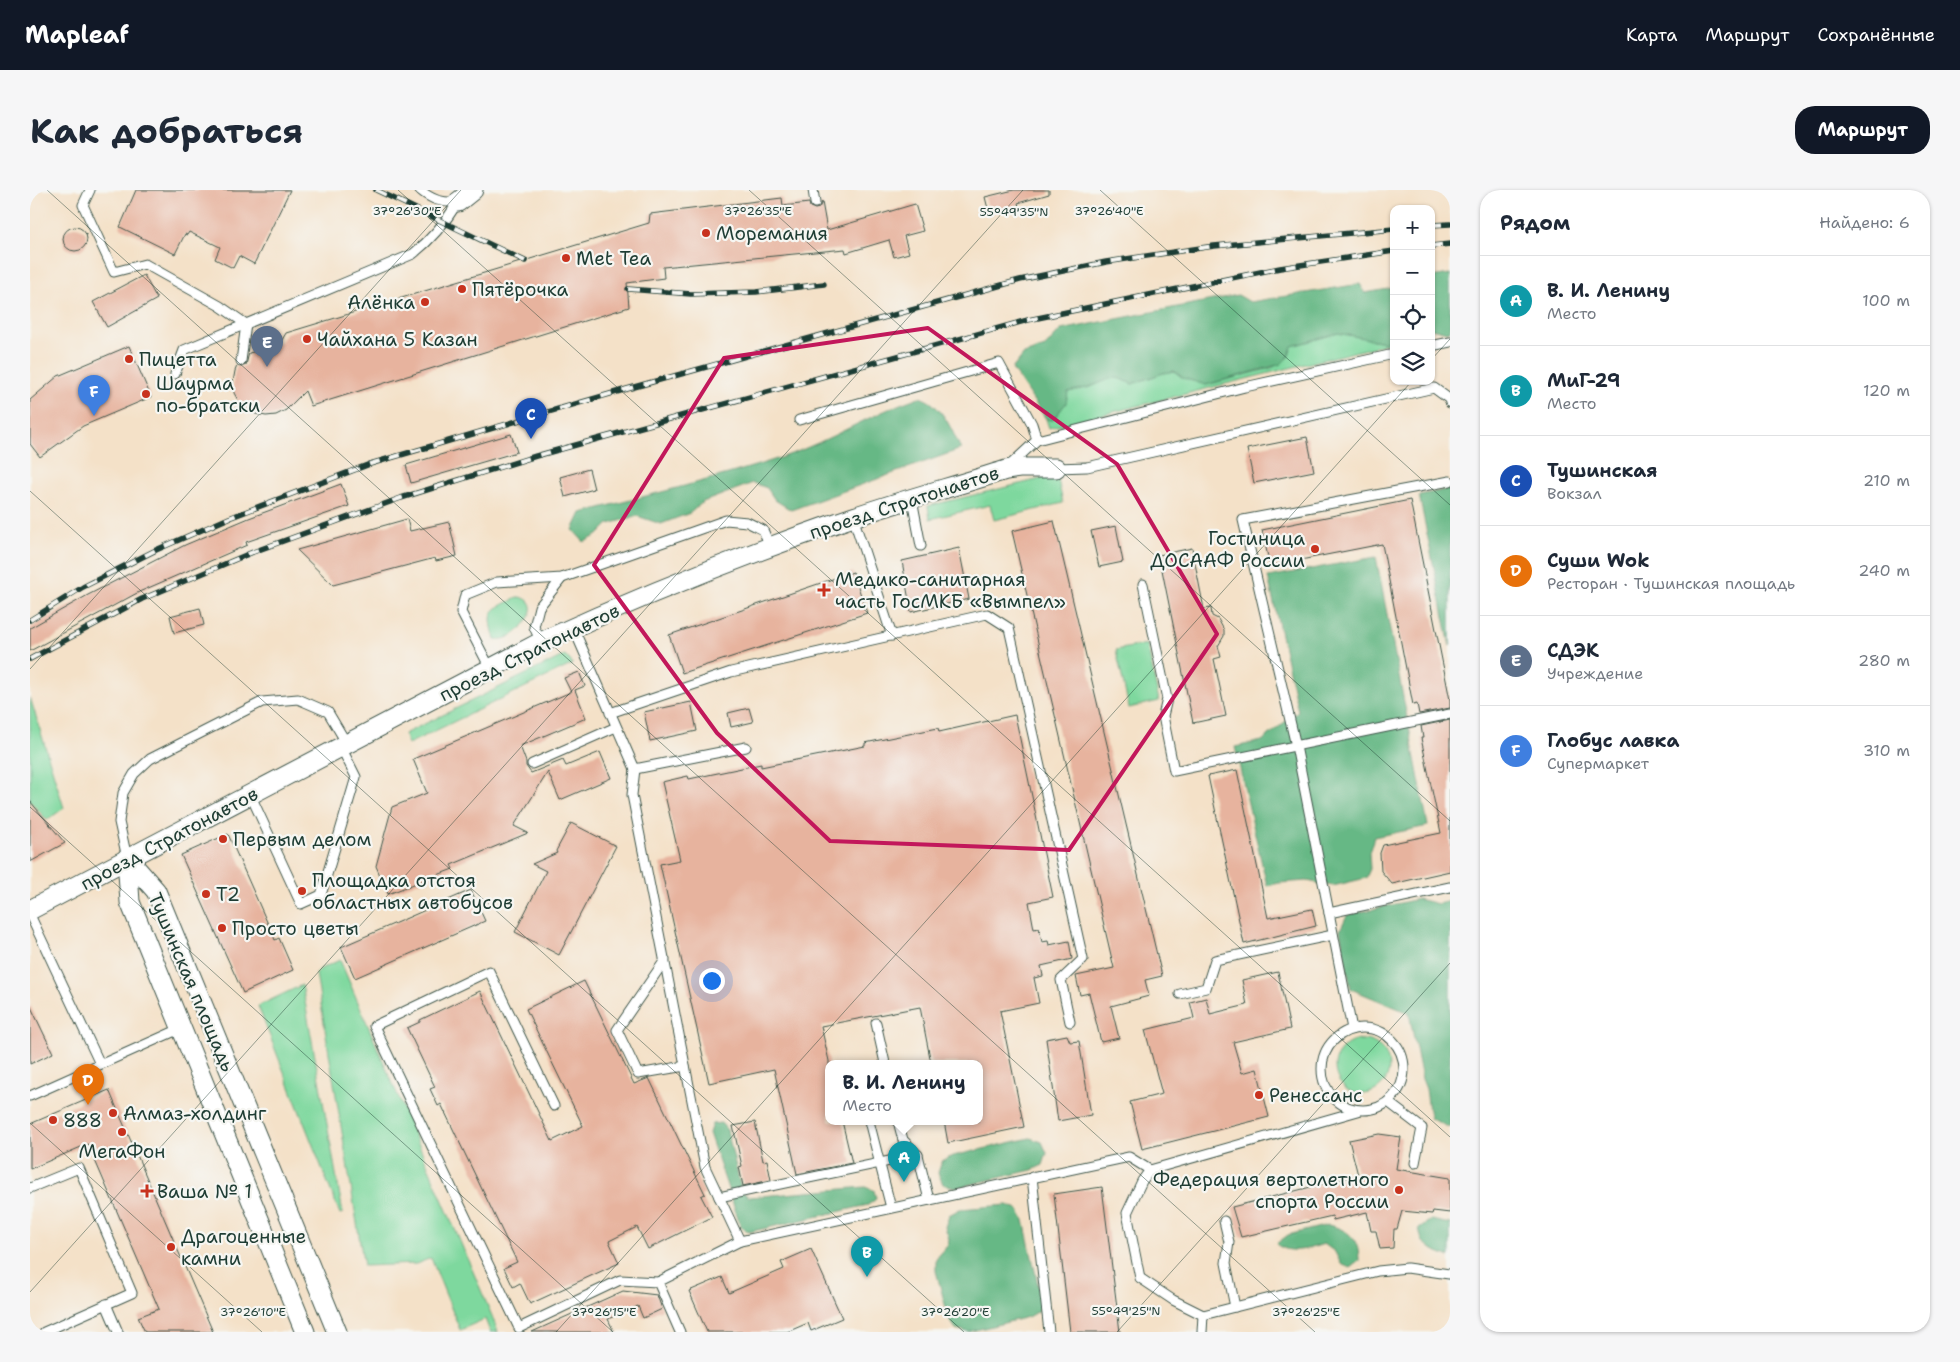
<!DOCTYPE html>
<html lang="ru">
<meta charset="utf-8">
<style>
body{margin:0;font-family:"Shantell Sans",sans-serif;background:#f6f6f7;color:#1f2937}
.controls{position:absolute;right:15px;top:15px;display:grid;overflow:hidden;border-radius:10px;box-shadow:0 1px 4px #0004}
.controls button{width:45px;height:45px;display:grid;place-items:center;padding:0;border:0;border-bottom:1px solid #e0e1e3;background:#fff;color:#1f2937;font:25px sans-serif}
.you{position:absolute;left:681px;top:790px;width:18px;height:18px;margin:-12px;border:4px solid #fff;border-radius:50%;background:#1a73e8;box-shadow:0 0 0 8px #1a73e833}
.badge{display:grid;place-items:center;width:32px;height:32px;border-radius:50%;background:#111827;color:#fff;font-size:16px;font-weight:700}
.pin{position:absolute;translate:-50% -41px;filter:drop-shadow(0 1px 2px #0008)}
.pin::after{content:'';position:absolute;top:26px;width:18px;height:15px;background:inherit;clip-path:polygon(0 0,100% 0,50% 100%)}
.popup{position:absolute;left:795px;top:870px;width:158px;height:65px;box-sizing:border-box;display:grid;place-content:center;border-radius:10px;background:#fff;filter:drop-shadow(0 1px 4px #0005);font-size:16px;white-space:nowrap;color:#747a83}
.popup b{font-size:19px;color:#1f2937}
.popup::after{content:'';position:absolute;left:50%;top:100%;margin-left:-10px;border:10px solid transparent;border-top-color:#fff}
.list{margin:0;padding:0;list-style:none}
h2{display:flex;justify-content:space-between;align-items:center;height:65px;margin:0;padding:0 20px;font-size:21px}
h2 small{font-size:16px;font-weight:400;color:#747a83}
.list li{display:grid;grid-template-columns:32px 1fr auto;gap:15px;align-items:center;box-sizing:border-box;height:90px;padding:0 20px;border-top:1px solid #e0e1e3}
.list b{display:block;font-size:19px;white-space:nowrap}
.list p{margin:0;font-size:16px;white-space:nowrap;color:#747a83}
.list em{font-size:16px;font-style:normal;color:#747a83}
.icon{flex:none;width:28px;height:28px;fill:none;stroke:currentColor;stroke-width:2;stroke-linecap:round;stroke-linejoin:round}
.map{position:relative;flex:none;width:1420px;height:1142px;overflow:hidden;border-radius:20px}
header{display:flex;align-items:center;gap:30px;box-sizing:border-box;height:70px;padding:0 25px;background:#111827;color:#fff}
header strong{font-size:24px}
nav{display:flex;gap:28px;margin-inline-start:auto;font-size:18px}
.intro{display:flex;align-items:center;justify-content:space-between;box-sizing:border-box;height:120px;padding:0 30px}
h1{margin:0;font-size:35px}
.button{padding:12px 22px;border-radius:20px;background:#111827;color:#fff;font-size:18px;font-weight:700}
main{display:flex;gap:30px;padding:0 30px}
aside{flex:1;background:#fff;border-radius:20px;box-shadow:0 1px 4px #0004}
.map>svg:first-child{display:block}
.green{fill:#7ed89e;stroke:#4e8a69}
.forest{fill:#66b885;stroke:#427a5c}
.building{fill:#e7b39e}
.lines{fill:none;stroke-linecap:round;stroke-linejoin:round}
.service-casing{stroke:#3f564a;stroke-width:11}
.minor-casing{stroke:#3f564a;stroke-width:21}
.service{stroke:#fff;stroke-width:9}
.minor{stroke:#fff;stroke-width:19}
.rail-casing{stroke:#1f3d34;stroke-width:5.5}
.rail{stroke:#f6f6f2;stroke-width:4;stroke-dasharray:11;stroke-linecap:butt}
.marked{fill:none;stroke:#c2185b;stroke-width:4;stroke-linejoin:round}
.ticks{fill:none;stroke:#1f3d34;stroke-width:1;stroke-opacity:0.45}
.poi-dot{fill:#c8321e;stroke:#f6f6f2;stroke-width:2}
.labels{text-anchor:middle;stroke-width:4.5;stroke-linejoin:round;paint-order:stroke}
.poi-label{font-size:19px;fill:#1f3d34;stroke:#f6f6f2;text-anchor:start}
.street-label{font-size:19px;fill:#1f3d34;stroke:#f6f6f2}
.ticks-label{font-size:12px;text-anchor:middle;fill:#1f3d34;stroke:#f6f6f2;stroke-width:4.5;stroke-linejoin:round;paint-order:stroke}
</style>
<header>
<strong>Mapleaf</strong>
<nav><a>Карта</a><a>Маршрут</a><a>Сохранённые</a></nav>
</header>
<div class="intro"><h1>Как добраться</h1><a class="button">Маршрут</a></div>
<main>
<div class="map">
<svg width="1420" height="1142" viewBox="0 0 1420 1142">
<rect width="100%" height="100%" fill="#f6f6f2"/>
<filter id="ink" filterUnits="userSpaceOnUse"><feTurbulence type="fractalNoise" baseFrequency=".02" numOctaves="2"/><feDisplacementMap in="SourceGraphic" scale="10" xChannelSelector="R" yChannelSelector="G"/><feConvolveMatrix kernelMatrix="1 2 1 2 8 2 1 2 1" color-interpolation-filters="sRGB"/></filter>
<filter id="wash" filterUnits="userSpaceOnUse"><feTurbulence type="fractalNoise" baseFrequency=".0096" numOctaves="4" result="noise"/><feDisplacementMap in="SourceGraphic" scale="20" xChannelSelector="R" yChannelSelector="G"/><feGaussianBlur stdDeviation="1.12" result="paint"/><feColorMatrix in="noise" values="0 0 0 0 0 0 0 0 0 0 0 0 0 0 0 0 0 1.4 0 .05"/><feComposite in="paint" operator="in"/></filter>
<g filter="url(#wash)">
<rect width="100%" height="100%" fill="#f4e1c8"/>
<!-- green -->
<g class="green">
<path d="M 1308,143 L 1354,152 L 1364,147 L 1364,152 L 1019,238 L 1016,229 L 1023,230 C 1030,221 1036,214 1038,202 L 1061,197 L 1082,187 L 1092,189 L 1102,194 L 1133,183 L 1144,181 L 1153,188 L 1176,195 L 1241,178 C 1253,173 1258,168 1262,156 Z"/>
<polygon points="1027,285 1033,313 964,330 960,315 900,329 898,316"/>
<path d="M 489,407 C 519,411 487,454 465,449 C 456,418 462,420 489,407 Z"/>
<polygon points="1117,454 1129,511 1099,518 1086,460"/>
<polygon points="535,465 543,474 378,554 374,544"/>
<polygon points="0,507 34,618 17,630 4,616 0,618"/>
<polygon points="310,770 462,1126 468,1142 460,1142 455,1129 430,1140 401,1068 386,1074 334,1076 286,784 290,779"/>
<polygon points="272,795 313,1023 310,1024 228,816"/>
<circle cx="1332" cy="877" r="27"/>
</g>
<!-- forest -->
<g class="forest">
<polygon points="1420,84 1420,141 1417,142 1401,138 1401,87"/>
<path d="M 1330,94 L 1335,103 L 1364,98 L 1364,147 L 1354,152 L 1308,143 L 1262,156 L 1259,166 L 1251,174 L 1176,195 L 1153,188 L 1144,181 L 1133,183 L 1102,194 C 1082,183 1081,190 1062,196 C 1054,199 1046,200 1038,202 L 1036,213 L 1023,230 L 1016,229 L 982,179 L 994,164 L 1015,157 L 1031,140 L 1208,105 L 1220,112 Z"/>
<path d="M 889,207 C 912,213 921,239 931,259 L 761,320 L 745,310 L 737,298 L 723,293 L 673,312 L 660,323 L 631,334 L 607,326 L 579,334 L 568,345 L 554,352 L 543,340 L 551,323 C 618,305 687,289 753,267 C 800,251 842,223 889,207 Z"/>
<polygon points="1420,299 1420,456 1389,305"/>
<polygon points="1346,367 1398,636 1344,647 1339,663 1340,679 1336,688 1303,696 1277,691 1249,693 1237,696 1205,557 1232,551 1268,521 1238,387"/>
<polygon points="1388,709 1408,714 1420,711 1420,938 1400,928 1396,899 1392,889 1379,823 1321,799 1310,740 1317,725"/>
<polygon points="691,933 697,940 712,1002 720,1007 835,997 844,1000 846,1009 838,1015 719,1042 711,1037 679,943 682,934"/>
<polygon points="1000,948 1012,952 1017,963 1013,975 1002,980 925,998 913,994 908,983 912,971 923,966"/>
<polygon points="977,1015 988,1019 994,1030 1011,1109 1008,1121 998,1127 938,1142 926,1139 919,1129 906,1081 906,1069 918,1055 919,1049 915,1037 919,1025 930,1019"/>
<polygon points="1401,1030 1420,1034 1420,1067 1403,1060 1392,1051 1389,1038"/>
<path d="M 1298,1035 C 1319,1040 1329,1048 1329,1071 L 1320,1078 L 1311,1074 L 1305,1062 L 1294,1054 C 1278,1059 1260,1065 1246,1054 L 1258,1045 Z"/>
</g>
<g id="blocks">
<!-- building -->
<g class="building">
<polygon points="106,0 260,0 224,74 209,66 203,78 185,69 190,57 159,42 157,45 155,44 145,64 90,37"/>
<polygon points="984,0 1019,0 1019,4 988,13 989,16 959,23 955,7"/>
<polygon points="752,8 753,16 779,13 780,17 785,19 789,18 792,12 797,40 885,14 893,41 874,46 879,63 864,67 859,50 816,63 815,59 633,77 634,88 597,93 599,117 281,216 275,201 256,220 246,225 236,226 226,224 216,220 209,212 204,203 203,192 205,181 207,176 211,177 216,175 219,163 243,157 252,150 256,143 619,33 620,24"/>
<circle cx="45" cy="49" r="12"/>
<polygon points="114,85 127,109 77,137 63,112"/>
<polygon points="99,156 121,207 53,236 10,267 0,254 0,210 28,186"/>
<polygon points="481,244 487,262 381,293 376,275"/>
<polygon points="1277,247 1284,281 1224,293 1217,259"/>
<polygon points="559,279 564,299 535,307 530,287"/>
<polygon points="311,294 319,316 216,352 217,355 109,402 0,461 0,438 58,405 155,355 219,328"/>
<polygon points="1380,310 1420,510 1420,518 1389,524 1387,514 1383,515 1352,354 1240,376 1232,340"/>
<polygon points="377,329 380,341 419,332 427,366 406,371 405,368 303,395 267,360"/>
<polygon points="1024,331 1132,786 1115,790 1119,806 1081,816 1089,848 1071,852 1059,803 1050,805 1046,786 1084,778 982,341"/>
<polygon points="1086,336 1093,372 1069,377 1061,341"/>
<polygon points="929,358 939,409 881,422 872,371"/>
<polygon points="1162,358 1174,419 1181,418 1182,426 1188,429 1194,440 1194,446 1188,456 1191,467 1184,469 1196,526 1163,533 1129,365"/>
<polygon points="823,382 837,423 652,483 639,445"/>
<polygon points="170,418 174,435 144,443 140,426"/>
<polygon points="549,482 555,496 545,500 556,528 490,556 496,572 496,576 501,583 533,570 536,576 570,562 581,588 530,610 518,582 484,636 498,643 421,675 423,679 358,704 346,676 362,617 397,603 383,569 541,502 534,488"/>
<polygon points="661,512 667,541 620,551 614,522"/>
<polygon points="719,518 723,532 701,537 698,523"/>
<polygon points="985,525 1023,707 999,712 1004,739 1009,738 1012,752 1018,751 1019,755 1039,751 1042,769 1011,776 1013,786 1004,788 1009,813 970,821 994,937 918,953 914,931 949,931 949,873 901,873 890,817 791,836 799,871 799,931 812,931 822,973 767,984 744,879 679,893 630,674 650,670 632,592 658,586 659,589 731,574 731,577 835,556 835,553 908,538 909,542"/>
<polygon points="1420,530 1420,681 1362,694 1351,681 1350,663 1353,655 1411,643 1391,548 1393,548 1391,536"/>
<polygon points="1207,580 1238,728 1282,719 1286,736 1214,754 1178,586"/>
<polygon points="0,611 35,653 0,672"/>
<polygon points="541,633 586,656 529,765 485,742 516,681 502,674 527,663 526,661"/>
<polygon points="198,644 245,750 249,748 263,780 213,803 151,665"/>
<polygon points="441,700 455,731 325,788 311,757"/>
<polygon points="1248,782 1260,839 1203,852 1212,883 1227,879 1239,927 1112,959 1100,912 1132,904 1115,840 1164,828 1160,812 1176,808 1180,824 1217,815 1212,790"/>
<polygon points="554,791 604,894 619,888 675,1004 671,1006 682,1027 618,1059 607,1037 579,1051 589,1073 500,1114 490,1093 483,1097 474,1078 487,1072 411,914 408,916 400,899 405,897 377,838 390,832 390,830 450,801 522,951 553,936 496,819"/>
<polygon points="0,815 23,863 0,874"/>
<polygon points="1037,845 1040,852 1049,851 1061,925 1028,931 1016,849"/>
<polygon points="79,900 183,1142 115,1142 108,1127 129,1119 58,954 0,979 0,934"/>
<polygon points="725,932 733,971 737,970 741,990 713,996 709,977 712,976 703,936"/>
<polygon points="1349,944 1371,947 1366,979 1420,988 1420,1023 1403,1021 1402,1024 1372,1021 1367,1039 1364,1039 1363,1058 1350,1059 1346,1041 1341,1041 1337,1022 1303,1030 1302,1026 1211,1047 1202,1017 1328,985 1319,950"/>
<polygon points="1072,997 1090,1142 1040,1142 1024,1004"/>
<polygon points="781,1059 812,1128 781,1141 778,1133 757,1142 677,1142 659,1101 692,1087 699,1103 754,1079 751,1072"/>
<polygon points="593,1101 627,1105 632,1119 613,1128 608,1116 578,1129 584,1142 502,1142"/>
</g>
</g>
</g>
<g filter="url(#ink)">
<use href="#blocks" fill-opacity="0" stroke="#3f564a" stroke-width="1"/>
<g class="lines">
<!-- service casing -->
<g class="service-casing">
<g id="service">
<polyline points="60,0 53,15 84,82 115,74 190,116 216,134 211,171"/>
<path d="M 390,0 C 402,10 412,13 428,12"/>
<polyline points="783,0 785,13"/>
<polyline points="1401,156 1420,152"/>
<path d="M 145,184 L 154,160 L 383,64 C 402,49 415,33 428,12"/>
<polyline points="769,230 969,173 1002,234 1007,250"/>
<polyline points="979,276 1007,250 1215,197 1364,164"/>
<polyline points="1026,278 1057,277 1404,198 1419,209 1420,213"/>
<polyline points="882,309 891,356"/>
<polyline points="823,327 862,446"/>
<polyline points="1113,394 1137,509 1133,526 1144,581 1420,524"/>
<polyline points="543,437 605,579 716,557"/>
<polyline points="511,452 504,437 509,417 532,388"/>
<polyline points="460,478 431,422 435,405 467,392 532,388 696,330 717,332 733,340 740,356"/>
<polyline points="580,523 701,482 957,424 979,438 1053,769 1031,790 1040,832"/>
<polyline points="502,574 586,537"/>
<polyline points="220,604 271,714 291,705 326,587 311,557"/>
<polyline points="97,668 89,632 93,603 104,584 120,569 232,512 268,509 298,522 317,554"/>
<polyline points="1299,723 1420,697"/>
<polyline points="0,725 70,874"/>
<polyline points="635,770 587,840 608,884 655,876"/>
<polyline points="1150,804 1176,798 1185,770 1303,745"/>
<polyline points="846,833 855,873"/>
<circle cx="1333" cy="879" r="41"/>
<polyline points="1322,839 1266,556 1213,330 1420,291"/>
<polyline points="0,906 152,838"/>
<polyline points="1358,912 1392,938 1385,973"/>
<polyline points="524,916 459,781 344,836 489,1138 590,1090 628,1092 710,1051 675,977 602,605 605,579"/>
<polyline points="1328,921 1120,980 1112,991 1097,1023 1110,1088 1143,1110 1173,1125 1348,1081 1377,1078 1419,1084"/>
<polyline points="839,931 861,1018"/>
<polyline points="868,931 873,950 888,965"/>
<polyline points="1002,987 1019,1142"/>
<polyline points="0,998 49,978 102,1103 14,1142"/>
<polyline points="689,1007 888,965 899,1010"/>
<polyline points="1194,1031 1199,1052 1196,1073 1205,1117"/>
<polyline points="710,1051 1099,967 1120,980"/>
<polyline points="628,1092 650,1142"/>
<polyline points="76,1114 88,1142"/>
<polyline points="1172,1142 1173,1125"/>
</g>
</g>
<!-- minor casing -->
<g class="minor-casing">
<g id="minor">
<polyline points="428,12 443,0"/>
<polyline points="97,668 126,701 307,1142"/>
<polyline points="97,668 100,712 275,1142"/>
<path d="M 0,720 L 511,452 C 607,408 706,368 806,333 C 862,313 919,298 976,280 L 989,278 L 1026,278"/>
</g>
</g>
<!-- service -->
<use href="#service" class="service"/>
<!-- minor -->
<use href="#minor" class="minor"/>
<!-- rail casing -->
<g class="rail-casing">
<g id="rail">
<polyline points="346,0 495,71"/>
<polyline points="1401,35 1420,34"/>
<polyline points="1401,56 1420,54"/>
<polyline points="598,99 661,104 726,102 794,94"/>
<polyline points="0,430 53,397 126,360 199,328 340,274 597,199 990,90 1076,72 1184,56 1364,39"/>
<polyline points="0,469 112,409 223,362 371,308 506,266 998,130 1250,78 1364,61"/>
</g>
</g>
<!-- rail -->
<use href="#rail" class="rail"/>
</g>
</g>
<!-- marked area -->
<path class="marked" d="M 898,138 L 1087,274 L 1187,444 L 1039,660 L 800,651 L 687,543 L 564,375 L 694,168 Z"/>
<!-- ticks -->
<path class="ticks" d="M 17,0 L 1285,1142M 368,0 L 1420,947M 719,0 L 1420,631M 1070,0 L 1420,315M 1401,170 L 1420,149M 0,301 L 934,1142M 0,479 L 431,0M 0,617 L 583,1142M 0,933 L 232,1142M 0,1102 L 993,0M 526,1142 L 1382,191M 1087,1142 L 1420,773"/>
<!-- markers -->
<g class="poi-dot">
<circle cx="676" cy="43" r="5"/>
<circle cx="536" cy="68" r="5"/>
<circle cx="432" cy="99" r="5"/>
<circle cx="395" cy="112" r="5"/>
<circle cx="277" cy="149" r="5"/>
<circle cx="99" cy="169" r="5"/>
<circle cx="116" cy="204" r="5"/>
<circle cx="1285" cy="359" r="5"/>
<path d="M791.5 392.5h5v5h5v5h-5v5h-5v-5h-5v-5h5z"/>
<circle cx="193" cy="649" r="5"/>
<circle cx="272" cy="701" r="5"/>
<circle cx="176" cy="704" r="5"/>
<circle cx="192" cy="738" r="5"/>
<circle cx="1229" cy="905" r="5"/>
<circle cx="83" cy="923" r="5"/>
<circle cx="23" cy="930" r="5"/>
<circle cx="92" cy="942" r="5"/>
<circle cx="1369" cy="1000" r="5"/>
<path d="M114.5 993.5h5v5h5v5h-5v5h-5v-5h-5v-5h5z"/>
<circle cx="141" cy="1057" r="5"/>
</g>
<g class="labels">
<!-- poi labels -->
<g class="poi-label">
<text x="686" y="50">Моремания</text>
<text x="546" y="75">Met Tea</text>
<text x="442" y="106">Пятёрочка</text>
<text x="385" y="119" text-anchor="end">Алёнка</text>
<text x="287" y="156">Чайхана 5 Казан</text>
<text x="109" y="176">Пицетта</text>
<text x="126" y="200">Шаурма<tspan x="126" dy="22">по-братски</tspan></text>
<text x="1275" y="355" text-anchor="end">Гостиница<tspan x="1275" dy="22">ДОСААФ России</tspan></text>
<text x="805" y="396">Медико-санитарная<tspan x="805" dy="22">часть ГосМКБ «Вымпел»</tspan></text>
<text x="203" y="656">Первым делом</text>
<text x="282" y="697">Площадка отстоя<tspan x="282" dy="22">областных автобусов</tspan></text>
<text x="186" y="711">T2</text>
<text x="202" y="745">Просто цветы</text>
<text x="1239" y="912">Ренессанс</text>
<text x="93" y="930">Алмаз-холдинг</text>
<text x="33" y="937">888</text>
<text x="92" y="968" text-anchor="middle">МегаФон</text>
<text x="1359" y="996" text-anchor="end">Федерация вертолетного<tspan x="1359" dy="22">спорта России</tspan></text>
<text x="127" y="1008">Ваша № 1</text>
<text x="151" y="1053">Драгоценные<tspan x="151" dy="22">камни</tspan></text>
</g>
<!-- street labels -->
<g class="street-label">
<text transform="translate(874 312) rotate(-18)" y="7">проезд Стратонавтов</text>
<text transform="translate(499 462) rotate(-26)" y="7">проезд Стратонавтов</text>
<text transform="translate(139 648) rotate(-28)" y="7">проезд Стратонавтов</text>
<text transform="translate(162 792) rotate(67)" y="7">Тушинская площадь</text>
</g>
</g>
<g class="ticks-label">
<text x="377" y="25">37°26'30"E</text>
<text x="728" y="25">37°26'35"E</text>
<text x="1079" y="25">37°26'40"E</text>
<text x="984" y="26">55°49'35"N</text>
<text x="1096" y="1125">55°49'25"N</text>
<text x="223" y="1126">37°26'10"E</text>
<text x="574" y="1126">37°26'15"E</text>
<text x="925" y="1126">37°26'20"E</text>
<text x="1276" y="1126">37°26'25"E</text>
</g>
</svg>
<div class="controls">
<button>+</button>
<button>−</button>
<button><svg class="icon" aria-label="locate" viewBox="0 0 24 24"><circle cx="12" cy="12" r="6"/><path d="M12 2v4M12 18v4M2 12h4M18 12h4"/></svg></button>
<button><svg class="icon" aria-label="layers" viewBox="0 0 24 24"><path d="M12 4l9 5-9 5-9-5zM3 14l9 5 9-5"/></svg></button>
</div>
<div class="you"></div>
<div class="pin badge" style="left:874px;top:992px;background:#0f9aa8">A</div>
<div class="popup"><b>В. И. Ленину</b>Место</div>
<div class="pin badge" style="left:837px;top:1087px;background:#0f9aa8">B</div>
<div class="pin badge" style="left:501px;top:249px;background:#1a4fb4">C</div>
<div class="pin badge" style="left:58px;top:915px;background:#e8710a">D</div>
<div class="pin badge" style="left:237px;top:177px;background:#5c6f8a">E</div>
<div class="pin badge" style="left:64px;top:226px;background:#3f7fe0">F</div>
</div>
<aside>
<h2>Рядом<small>Найдено: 6</small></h2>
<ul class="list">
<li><span class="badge" style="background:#0f9aa8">A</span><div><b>В. И. Ленину</b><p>Место</p></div><em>100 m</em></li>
<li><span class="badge" style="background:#0f9aa8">B</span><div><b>МиГ-29</b><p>Место</p></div><em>120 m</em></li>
<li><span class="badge" style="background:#1a4fb4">C</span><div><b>Тушинская</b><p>Вокзал</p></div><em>210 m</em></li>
<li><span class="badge" style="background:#e8710a">D</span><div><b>Суши Wok</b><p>Ресторан · Тушинская площадь</p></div><em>240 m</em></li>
<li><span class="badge" style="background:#5c6f8a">E</span><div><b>СДЭК</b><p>Учреждение</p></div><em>280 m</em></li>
<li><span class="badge" style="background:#3f7fe0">F</span><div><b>Глобус лавка</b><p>Супермаркет</p></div><em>310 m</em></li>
</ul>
</aside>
</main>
